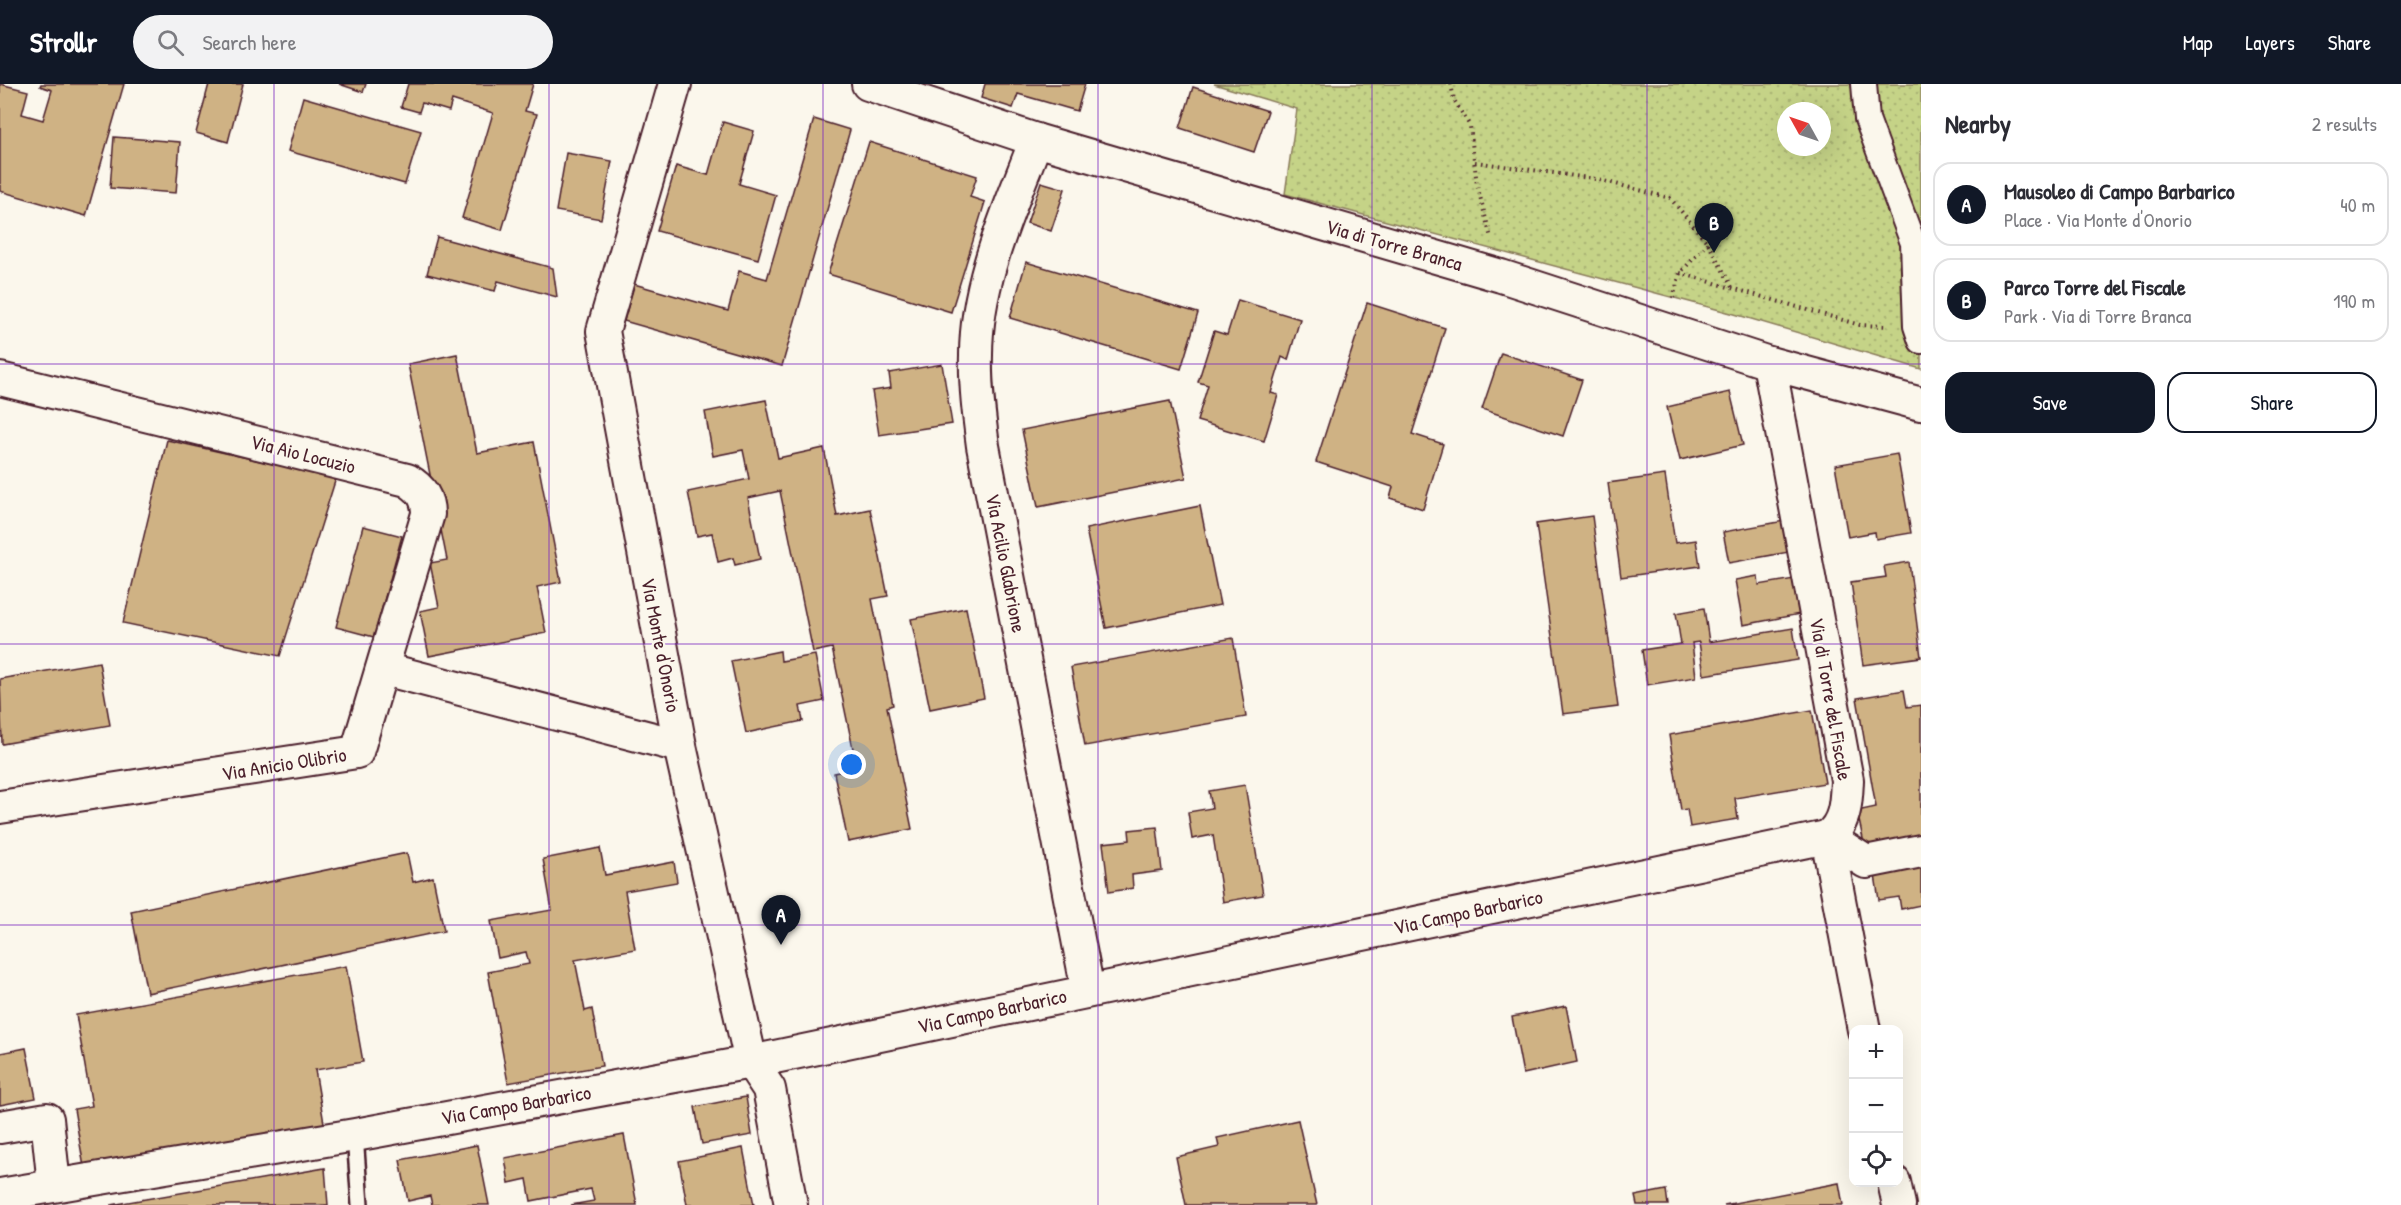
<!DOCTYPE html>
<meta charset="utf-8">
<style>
body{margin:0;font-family:"Patrick Hand",sans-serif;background:#f2f2f3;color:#2b2b33}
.controls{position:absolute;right:18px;bottom:18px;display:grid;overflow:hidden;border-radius:12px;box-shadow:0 6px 24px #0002}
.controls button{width:54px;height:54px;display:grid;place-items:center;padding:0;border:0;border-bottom:2px solid #e1e1e2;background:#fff;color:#2b2b33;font:30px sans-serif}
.compass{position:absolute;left:1777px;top:18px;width:54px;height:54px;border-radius:50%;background:#fff;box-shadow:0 6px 24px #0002;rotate:310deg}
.you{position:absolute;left:852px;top:681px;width:21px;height:21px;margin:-15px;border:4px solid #fff;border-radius:50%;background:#1a73e8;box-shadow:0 0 0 9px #1a73e833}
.badge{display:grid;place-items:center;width:39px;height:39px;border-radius:50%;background:#111827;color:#fff;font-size:20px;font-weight:700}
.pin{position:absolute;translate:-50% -50px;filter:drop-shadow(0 2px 3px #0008)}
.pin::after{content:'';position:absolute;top:32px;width:21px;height:18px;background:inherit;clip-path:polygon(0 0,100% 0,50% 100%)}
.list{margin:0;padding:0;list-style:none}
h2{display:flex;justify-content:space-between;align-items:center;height:78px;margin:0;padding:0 24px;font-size:26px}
h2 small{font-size:20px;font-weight:400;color:#7c7c81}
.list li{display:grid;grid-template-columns:39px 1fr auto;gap:18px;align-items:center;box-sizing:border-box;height:84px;margin:0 12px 12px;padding:0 12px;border:2px solid #e1e1e2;border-radius:18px}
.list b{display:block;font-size:22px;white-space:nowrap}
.list p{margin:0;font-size:20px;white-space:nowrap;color:#7c7c81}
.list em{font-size:20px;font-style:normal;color:#7c7c81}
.actions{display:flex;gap:12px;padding:18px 24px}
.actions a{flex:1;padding:14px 0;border:2px solid #111827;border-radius:18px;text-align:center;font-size:21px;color:#111827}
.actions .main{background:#111827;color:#fff}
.icon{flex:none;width:33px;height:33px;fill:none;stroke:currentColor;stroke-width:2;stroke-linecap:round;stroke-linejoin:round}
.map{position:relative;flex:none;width:1921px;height:1121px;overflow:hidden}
header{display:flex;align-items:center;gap:36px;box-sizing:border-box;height:84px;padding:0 30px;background:#111827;color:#fff}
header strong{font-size:28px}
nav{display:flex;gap:33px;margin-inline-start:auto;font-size:21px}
.search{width:420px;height:54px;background:#f2f2f3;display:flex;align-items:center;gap:15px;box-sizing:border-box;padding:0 21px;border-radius:33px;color:#7c7c81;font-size:22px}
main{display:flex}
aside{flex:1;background:#fff}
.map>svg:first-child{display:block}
.grass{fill:url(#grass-dots);stroke:#887959;stroke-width:1.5;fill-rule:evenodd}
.building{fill:#cfb284;stroke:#4a1f2b;stroke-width:1.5}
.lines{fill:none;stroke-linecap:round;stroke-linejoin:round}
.service-casing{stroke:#4a1f2b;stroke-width:20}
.pedestrian-casing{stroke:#4a1f2b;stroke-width:28}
.minor-casing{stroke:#4a1f2b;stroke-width:36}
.path{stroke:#4a1f2b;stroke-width:4;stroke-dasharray:1.5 4.5;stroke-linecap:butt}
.service{stroke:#fbf7ec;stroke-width:15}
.pedestrian{stroke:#fbf7ec;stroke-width:24}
.minor{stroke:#fbf7ec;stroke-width:32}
.grid{fill:none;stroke:#7b2cbf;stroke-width:1.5;stroke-opacity:0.55}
.labels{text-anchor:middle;stroke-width:4.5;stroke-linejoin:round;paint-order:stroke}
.street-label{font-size:20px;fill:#4a1f2b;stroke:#fbf7ec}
</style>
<header>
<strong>Strollr</strong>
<div class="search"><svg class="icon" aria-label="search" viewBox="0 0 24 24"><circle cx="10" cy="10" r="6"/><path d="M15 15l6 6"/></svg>Search here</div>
<nav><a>Map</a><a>Layers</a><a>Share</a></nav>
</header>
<main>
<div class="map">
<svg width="1921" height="1121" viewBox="0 0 1921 1121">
<defs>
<pattern id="grass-dots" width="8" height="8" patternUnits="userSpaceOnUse" patternTransform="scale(1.5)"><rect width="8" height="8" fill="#c5d387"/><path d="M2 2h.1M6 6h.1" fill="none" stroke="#abb575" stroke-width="1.8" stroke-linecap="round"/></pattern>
</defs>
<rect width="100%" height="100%" fill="#fbf7ec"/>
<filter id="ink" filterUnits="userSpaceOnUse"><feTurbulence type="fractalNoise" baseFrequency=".0167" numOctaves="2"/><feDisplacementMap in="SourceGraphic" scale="12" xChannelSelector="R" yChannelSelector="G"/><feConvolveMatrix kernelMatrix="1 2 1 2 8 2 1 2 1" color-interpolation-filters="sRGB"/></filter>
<g filter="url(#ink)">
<!-- grass -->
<path class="grass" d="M 1214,0 L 1921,0 L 1921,285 L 1731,229 L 1285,110 L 1297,25 ZM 1786,27 L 1822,27 L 1822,63 L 1786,63 Z"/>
<!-- building -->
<g class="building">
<polygon points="0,0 28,7 22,30 43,36 52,6 40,2 41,0 124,0 86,132 0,107"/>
<polygon points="209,0 243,0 228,58 196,49"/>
<polygon points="339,0 366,0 363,8"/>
<polygon points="408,0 533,0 525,27 537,30 502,146 462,134 493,29 452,16 449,27 422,19 419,28 401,23"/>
<polygon points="985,0 1085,0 1077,27 1018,10 1013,24 981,14"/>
<polygon points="1193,3 1268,27 1254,68 1180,44"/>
<polygon points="303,13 421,47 405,100 288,67"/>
<polygon points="814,35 850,46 782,282 624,237 634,200 728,227 739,187 767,195"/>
<polygon points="723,38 754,47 739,100 776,111 758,175 657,147 676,82 708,91"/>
<polygon points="114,53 180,58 176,109 110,104"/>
<polygon points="869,58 977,92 970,113 985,118 951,228 828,190"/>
<polygon points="566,69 612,77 601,135 556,127"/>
<polygon points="1041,98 1065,105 1051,147 1027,139"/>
<polygon points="437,153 553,184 557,213 498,197 495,207 427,190"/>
<polygon points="1026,178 1198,229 1181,285 1010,234"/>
<polygon points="1238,216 1300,235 1288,276 1282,273 1271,309 1278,311 1264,357 1197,337 1208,301 1198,298 1214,247 1227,251"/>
<polygon points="1367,219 1445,244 1412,350 1443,360 1423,425 1390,414 1393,403 1316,378"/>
<polygon points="1501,269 1582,296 1563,352 1482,325"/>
<polygon points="457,270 477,369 534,358 561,498 537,503 546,549 429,572 420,527 439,523 430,479 447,476 408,280"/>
<polygon points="942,280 952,340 879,351 872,307 891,304 889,289"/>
<polygon points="1730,308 1743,361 1680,376 1667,323"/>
<polygon points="766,316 778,374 824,364 837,432 870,425 888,512 872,515 893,621 887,623 912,745 848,758 834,689 857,684 832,564 813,568 780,407 748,414 760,475 735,481 733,474 718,478 712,449 697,452 688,408 749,395 743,366 713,372 705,328"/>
<polygon points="1170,317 1186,394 1038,423 1022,346"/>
<polygon points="167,356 336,394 280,572 123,539"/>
<polygon points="1897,370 1911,449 1876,455 1875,448 1848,453 1835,381"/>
<polygon points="1665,391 1675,459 1696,456 1700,482 1621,493 1608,399"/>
<polygon points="1200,422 1220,521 1106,544 1086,445"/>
<polygon points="1592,432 1618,623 1563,630 1536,440"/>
<polygon points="1784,437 1789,468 1729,479 1723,448"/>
<polygon points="363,442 402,452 374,553 336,543"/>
<polygon points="1909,478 1921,573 1863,581 1851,498 1886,493 1884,482"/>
<polygon points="1758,492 1759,501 1794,495 1800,530 1743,541 1735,496"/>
<polygon points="966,524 984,614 930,625 911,535"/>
<polygon points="1704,524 1709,558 1793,544 1798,576 1704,591 1699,558 1692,559 1696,593 1647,601 1642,566 1681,560 1676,529"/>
<polygon points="1233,554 1246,633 1085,662 1071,583"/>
<polygon points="780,567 781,577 815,571 824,617 800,622 803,637 746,649 731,577"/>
<polygon points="99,578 110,641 2,660 0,595"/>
<polygon points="1904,606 1907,623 1921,621 1921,755 1865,764 1857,727 1876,723 1857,614"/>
<polygon points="1812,626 1825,699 1735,714 1738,735 1690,743 1687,725 1681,726 1669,651"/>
<polygon points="1245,701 1263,811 1223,818 1213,751 1192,755 1188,728 1212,724 1209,707"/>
<polygon points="1157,743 1162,787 1132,791 1133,804 1109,808 1103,759 1130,756 1129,746"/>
<polygon points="600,764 605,791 674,778 677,798 625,807 635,865 575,876 585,927 592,925 602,982 508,999 488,888 529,880 526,868 498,874 491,837 552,826 543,775"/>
<polygon points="407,769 413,798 433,793 444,847 147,909 131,827"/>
<polygon points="1921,776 1921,821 1901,825 1899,813 1879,816 1874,785"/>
<polygon points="346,882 363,978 315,986 325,1045 85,1089 74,1025 92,1022 76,931"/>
<polygon points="1566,922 1577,978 1523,990 1512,933"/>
<polygon points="26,964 36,1014 0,1021 0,969"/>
<polygon points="746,1013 752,1051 702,1060 695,1023"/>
<polygon points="1298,1036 1317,1121 1186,1121 1176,1073 1219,1063 1217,1054"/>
<polygon points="624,1051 637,1121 571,1121 594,1117 591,1105 531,1117 527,1095 509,1099 505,1074"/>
<polygon points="477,1061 489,1121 432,1121 430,1112 408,1117 400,1076"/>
<polygon points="743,1064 754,1121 687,1121 679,1077"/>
<polygon points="325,1084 328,1121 111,1121"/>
<polygon points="1839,1099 1843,1121 1724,1121"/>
<polygon points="1666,1106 1668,1121 1637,1121 1635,1112"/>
</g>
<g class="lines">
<!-- service casing -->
<g class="service-casing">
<polyline id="service" points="355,1051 360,1121"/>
</g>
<!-- pedestrian casing -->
<g class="pedestrian-casing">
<polyline id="pedestrian" points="1864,0 1867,35 1913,159 1916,242 1921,257"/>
</g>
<!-- minor casing -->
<g class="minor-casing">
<g id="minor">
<polyline points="675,0 603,247 680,662 751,978 769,1005 791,1121"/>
<polyline points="868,0 1036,56 1501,192 1769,279 1921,320"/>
<path d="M 1036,56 C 1010,125 976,195 976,271 C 975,301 979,332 983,362 L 1088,907"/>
<path d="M 1769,279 L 1847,696 C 1846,717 1846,740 1827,753 L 1864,946"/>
<path d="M 0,295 L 407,396 C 421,404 428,414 428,430 L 357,668 L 0,723"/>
<polyline points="384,585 680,662"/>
<polyline points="0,1043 47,1035 54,1101"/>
<polyline points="1894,1098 1899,1121"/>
<polyline points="0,1111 355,1051 751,978 1827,753 1866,778 1921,767"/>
</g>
</g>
<!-- path -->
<g class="path">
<polyline points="1451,0 1454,16 1470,42 1477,101 1491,154"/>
<polyline points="1475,78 1596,95 1670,114 1708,159 1733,205"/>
<polyline points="1680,189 1860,241 1888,242"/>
<polyline points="1673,214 1680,189 1708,159"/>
</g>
<!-- service -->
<use href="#service" class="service"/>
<!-- pedestrian -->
<use href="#pedestrian" class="pedestrian"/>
<!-- minor -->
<use href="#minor" class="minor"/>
</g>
</g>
<!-- grid -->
<path class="grid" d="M 274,0 L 274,1121M 549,0 L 549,1121M 823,0 L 823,1121M 1098,0 L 1098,1121M 1372,0 L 1372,1121M 1647,0 L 1647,1121M 0,280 L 1921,280M 0,560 L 1921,560M 0,841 L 1921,841"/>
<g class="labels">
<!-- street labels -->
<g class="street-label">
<text transform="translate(1394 161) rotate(16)" y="7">Via di Torre Branca</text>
<text transform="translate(303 370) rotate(14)" y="7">Via Aio Locuzio</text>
<text transform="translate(1006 479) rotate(79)" y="7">Via Acilio Glabrione</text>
<text transform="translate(661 561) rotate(79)" y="7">Via Monte d'Onorio</text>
<text transform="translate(1831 615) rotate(80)" y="7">Via di Torre del Fiscale</text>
<text transform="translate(284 680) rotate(-9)" y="7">Via Anicio Olibrio</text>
<text transform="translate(1468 828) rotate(-12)" y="7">Via Campo Barbarico</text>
<text transform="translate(992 927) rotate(-12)" y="7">Via Campo Barbarico</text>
<text transform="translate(516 1021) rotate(-10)" y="7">Via Campo Barbarico</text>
</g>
</g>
</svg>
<div class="controls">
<button>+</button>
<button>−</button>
<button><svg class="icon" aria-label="locate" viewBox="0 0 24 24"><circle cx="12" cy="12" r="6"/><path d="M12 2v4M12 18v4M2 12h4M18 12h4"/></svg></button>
</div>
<svg class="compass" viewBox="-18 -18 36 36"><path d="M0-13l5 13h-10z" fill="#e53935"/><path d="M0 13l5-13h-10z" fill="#7c7c81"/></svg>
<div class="you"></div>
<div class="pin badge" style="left:781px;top:861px">A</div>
<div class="pin badge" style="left:1714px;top:169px">B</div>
</div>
<aside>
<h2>Nearby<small>2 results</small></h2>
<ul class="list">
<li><span class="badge">A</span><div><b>Mausoleo di Campo Barbarico</b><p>Place · Via Monte d'Onorio</p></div><em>40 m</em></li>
<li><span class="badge">B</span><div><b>Parco Torre del Fiscale</b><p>Park · Via di Torre Branca</p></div><em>190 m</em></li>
</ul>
<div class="actions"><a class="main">Save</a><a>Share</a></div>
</aside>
</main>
